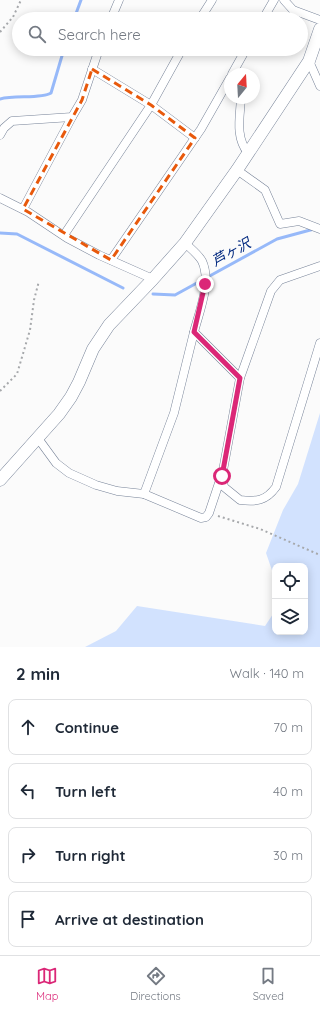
<!DOCTYPE html>
<meta charset="utf-8">
<style>
body{margin:0;font-family:Quicksand,"Noto Sans JP",sans-serif;background:#f6f6f7;color:#1f2937}
.controls{position:absolute;right:12px;bottom:12px;display:grid;overflow:hidden;border-radius:8px;box-shadow:0 2px 10px #0003}
.controls button{width:36px;height:36px;display:grid;place-items:center;padding:0;border:0;border-bottom:1px solid #e0e1e3;background:#fff;color:#1f2937;font:20px sans-serif}
.compass{position:absolute;left:224px;top:68px;width:36px;height:36px;border-radius:50%;background:#fff;box-shadow:0 2px 10px #0003;rotate:18deg}
.stop{position:absolute;width:12px;height:12px;margin:-9px;border:3px solid #db2777;border-radius:50%;background:#fff}
.stop.end{background:#db2777;border-color:#fff;box-shadow:0 1px 4px #0008}
.list{margin:0;padding:0;list-style:none}
h2{display:flex;justify-content:space-between;align-items:center;height:52px;margin:0;padding:0 16px;font-size:17px}
h2 small{font-size:13px;font-weight:400;color:#747a83}
.list li{display:grid;grid-template-columns:26px 1fr auto;gap:12px;align-items:center;box-sizing:border-box;height:56px;margin:0 8px 8px;padding:0 8px;border:1px solid #e0e1e3;border-radius:8px}
.list b{display:block;font-size:15px;white-space:nowrap}
.list em{font-size:13px;font-style:normal;color:#747a83}
.icon{flex:none;width:22px;height:22px;fill:none;stroke:currentColor;stroke-width:2;stroke-linecap:round;stroke-linejoin:round}
.map{position:relative;flex:none;width:320px;height:647px;overflow:hidden}
.search{position:absolute;background:#fff;box-shadow:0 2px 10px #0003;left:12px;right:12px;top:12px;height:44px;display:flex;align-items:center;gap:10px;box-sizing:border-box;padding:0 14px;border-radius:22px;color:#747a83;font-size:15px}
.sheet{height:308px;background:#fff}
nav{display:flex;justify-content:space-around;align-items:center;box-sizing:border-box;height:56px;border-top:1px solid #e0e1e3;background:#fff;font-size:11px;color:#747a83}
nav a{display:grid;justify-items:center;gap:2px}
nav .on{color:#db2777}
.map>svg:first-child{display:block}
.green{fill:#d2e2fe}
.lines{fill:none;stroke-linecap:round;stroke-linejoin:round}
.stream{stroke:#97b9f9;stroke-width:3}
.street-casing{stroke:#778398;stroke-width:9}
.secondary-casing{stroke:#778398;stroke-width:13}
.path{stroke:#a6a8ab;stroke-width:2;stroke-dasharray:2 3;stroke-linecap:butt}
.street{stroke:#fff;stroke-width:8}
.secondary{stroke:#fff;stroke-width:12}
.route{stroke:#db2777;stroke-width:5}
.marked{fill:none;stroke:#e8590c;stroke-width:3;stroke-dasharray:8 5;stroke-linejoin:round}
.labels{text-anchor:middle;stroke-width:3;stroke-linejoin:round;paint-order:stroke}
.water-label{font-size:14px;font-style:italic;fill:#01287f;stroke:#fbfbfb}
</style>
<div class="map">
<svg width="320" height="647" viewBox="0 0 320 647">
<rect width="100%" height="100%" fill="#fbfbfb"/>
<!-- green -->
<polygon class="green" points="320,413 320,647 85,647 116,631 137,606 265,626 275,611 275,632 305,632 305,566 275,566 275,579 266,553 283,510 298,484"/>
<g class="lines">
<!-- stream -->
<g class="stream">
<polyline points="74,19 81,0"/>
<path d="M 0,99 C 14,95 42,99 51,93 L 64,49"/>
<polyline points="0,233 17,234 123,288"/>
<polyline points="153,294 175,295 277,239 314,229"/>
</g>
<!-- street casing -->
<g class="street-casing">
<g id="street">
<polyline points="284,0 293,10 320,20"/>
<polyline points="111,19 119,0"/>
<polyline points="200,19 212,0"/>
<polyline points="263,19 274,0"/>
<polyline points="309,61 320,86"/>
<polyline points="92,69 151,105 195,138"/>
<polyline points="232,74 246,49"/>
<path d="M 241,98 C 240,117 235,137 248,153"/>
<polyline points="0,135 4,128 12,121 72,117 82,100 99,49"/>
<polyline points="237,170 265,190 280,224 299,221 320,229"/>
<polyline points="0,198 28,212 67,238 99,255 153,279"/>
<polyline points="23,209 72,117"/>
<polyline points="64,235 151,105 182,49"/>
<path d="M 185,243 C 191,249 198,254 202,261 C 212,282 199,312 194,332 L 240,378"/>
<polyline points="111,260 201,129 230,78"/>
<path d="M 320,266 L 280,280 L 271,291 L 240,378 L 222,476 L 224,487 L 240,500 C 256,502 266,501 276,487 L 320,343"/>
<polyline points="37,437 56,463 69,473 96,485 117,491 144,494 201,518 206,517 209,513 221,477"/>
<polyline points="144,494 174,413 194,332"/>
</g>
</g>
<!-- secondary casing -->
<g class="secondary-casing">
<polyline id="secondary" points="0,480 59,414 71,397 79,382 93,349 109,325 153,279 185,243 237,170 309,61 320,29"/>
</g>
<!-- path -->
<g class="path">
<polyline points="0,32 13,17 21,0"/>
<polyline points="0,391 17,374 30,330 34,300 39,281"/>
<polyline points="218,516 260,529 320,555"/>
</g>
<!-- street -->
<use href="#street" class="street"/>
<!-- secondary -->
<use href="#secondary" class="secondary"/>
</g>
<g class="lines">
<!-- route -->
<polyline class="route" points="205,284 194,332 240,378 222,476"/>
</g>
<!-- marked area -->
<path class="marked" d="M 92,69 L 151,105 L 195,138 L 111,260 L 23,209 L 82,100 Z"/>
<g class="labels">
<!-- water labels -->
<g class="water-label">
<text transform="translate(231 252) rotate(-29)" y="5">芦ヶ沢</text>
</g>
</g>
</svg>
<div class="controls">
<button><svg class="icon" aria-label="locate" viewBox="0 0 24 24"><circle cx="12" cy="12" r="6"/><path d="M12 2v4M12 18v4M2 12h4M18 12h4"/></svg></button>
<button><svg class="icon" aria-label="layers" viewBox="0 0 24 24"><path d="M12 4l9 5-9 5-9-5zM3 14l9 5 9-5"/></svg></button>
</div>
<svg class="compass" viewBox="-18 -18 36 36"><path d="M0-13l5 13h-10z" fill="#e53935"/><path d="M0 13l5-13h-10z" fill="#747a83"/></svg>
<div class="stop" style="left:222px;top:476px"></div>
<div class="stop end" style="left:205px;top:284px"></div>
<div class="search"><svg class="icon" aria-label="search" viewBox="0 0 24 24"><circle cx="10" cy="10" r="6"/><path d="M15 15l6 6"/></svg>Search here</div>
</div>
<section class="sheet">
<h2>2 min<small>Walk · 140 m</small></h2>
<ul class="list">
<li><svg class="icon" aria-label="ahead" viewBox="0 0 24 24"><path d="M12 20V5M6 11l6-6 6 6"/></svg><div><b>Continue</b></div><em>70 m</em></li>
<li><svg class="icon" aria-label="left" viewBox="0 0 24 24"><path d="M17 20v-9H6M10 6l-5 5 5 5"/></svg><div><b>Turn left</b></div><em>40 m</em></li>
<li><svg class="icon" aria-label="right" viewBox="0 0 24 24"><path d="M7 20v-9h11M14 6l5 5-5 5"/></svg><div><b>Turn right</b></div><em>30 m</em></li>
<li><svg class="icon" aria-label="arrive" viewBox="0 0 24 24"><path d="M6 21V4h12l-3 4 3 4H6"/></svg><div><b>Arrive at destination</b></div></li>
</ul>
</section>
<nav>
<a class="on"><svg class="icon" aria-label="map" viewBox="0 0 24 24"><path d="M3 6l6-2 6 2 6-2v14l-6 2-6-2-6 2zM9 4v14M15 6v14"/></svg>Map</a>
<a><svg class="icon" aria-label="directions" viewBox="0 0 24 24"><path d="M12 3l9 9-9 9-9-9zM9 14v-3h6M13 9l2 2-2 2"/></svg>Directions</a>
<a><svg class="icon" aria-label="saved" viewBox="0 0 24 24"><path d="M7 4h10v16l-5-4-5 4z"/></svg>Saved</a>
</nav>
